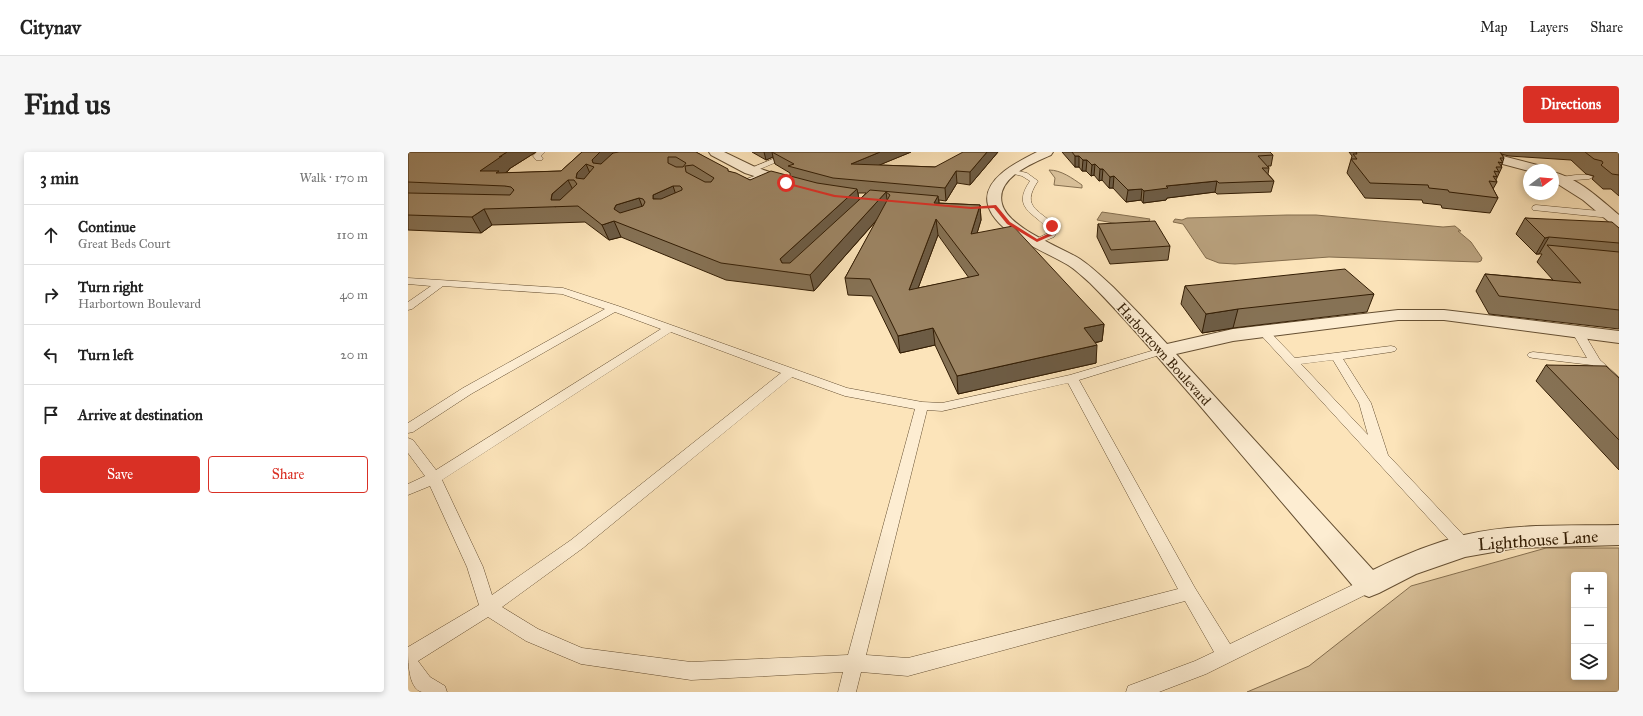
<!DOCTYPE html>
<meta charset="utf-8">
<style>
body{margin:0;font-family:"IM FELL Great Primer",serif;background:#f6f6f6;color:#222}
.controls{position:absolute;right:12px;bottom:12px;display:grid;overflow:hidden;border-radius:4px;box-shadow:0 2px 6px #0003}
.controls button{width:36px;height:36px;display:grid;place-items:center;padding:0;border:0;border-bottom:1px solid #e0e0e0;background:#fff;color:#222;font:20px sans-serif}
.compass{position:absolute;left:1115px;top:12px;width:36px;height:36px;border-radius:50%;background:#fff;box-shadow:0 2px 6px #0003;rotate:74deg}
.stop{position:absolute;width:12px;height:12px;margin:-9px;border:3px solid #d93025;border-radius:50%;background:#fff}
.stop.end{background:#d93025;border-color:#fff;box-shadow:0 1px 4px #0008}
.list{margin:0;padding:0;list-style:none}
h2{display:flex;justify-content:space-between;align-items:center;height:52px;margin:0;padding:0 16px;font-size:17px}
h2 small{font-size:13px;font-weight:400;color:#767676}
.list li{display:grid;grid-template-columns:26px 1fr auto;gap:12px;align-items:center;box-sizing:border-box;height:60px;padding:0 16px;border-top:1px solid #e0e0e0}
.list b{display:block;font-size:15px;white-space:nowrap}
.list p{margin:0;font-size:13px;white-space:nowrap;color:#767676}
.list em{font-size:13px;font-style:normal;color:#767676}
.actions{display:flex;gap:8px;padding:12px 16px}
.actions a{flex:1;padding:9px 0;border:1px solid #d93025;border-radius:4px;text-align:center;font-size:14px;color:#d93025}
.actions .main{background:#d93025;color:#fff}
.icon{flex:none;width:22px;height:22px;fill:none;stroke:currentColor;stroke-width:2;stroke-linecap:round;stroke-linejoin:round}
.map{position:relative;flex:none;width:1211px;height:540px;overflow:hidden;border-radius:4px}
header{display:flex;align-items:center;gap:24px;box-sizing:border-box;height:56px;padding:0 20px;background:#fff;border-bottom:1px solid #e0e0e0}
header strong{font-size:19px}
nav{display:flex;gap:22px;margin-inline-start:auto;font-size:14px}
.intro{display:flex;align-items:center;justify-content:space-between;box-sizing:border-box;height:96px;padding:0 24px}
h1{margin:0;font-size:28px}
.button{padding:10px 18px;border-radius:4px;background:#d93025;color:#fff;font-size:14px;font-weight:700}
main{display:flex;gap:24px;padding:0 24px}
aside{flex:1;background:#fff;border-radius:4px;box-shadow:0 2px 6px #0003}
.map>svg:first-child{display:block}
.green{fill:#dac29b;stroke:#867050;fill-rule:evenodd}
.water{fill:#b8a07c;stroke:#836c4c}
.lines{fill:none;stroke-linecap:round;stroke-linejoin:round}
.service-casing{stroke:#654f32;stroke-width:1}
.minor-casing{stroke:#654f32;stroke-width:2}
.service{fill:#fdedd2;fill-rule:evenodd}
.minor{fill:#fdedd2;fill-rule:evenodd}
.wall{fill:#867255;stroke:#331d04;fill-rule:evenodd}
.shaded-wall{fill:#6d5c45;stroke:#331d04}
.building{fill:#9c8463;stroke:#331d04;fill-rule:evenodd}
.route{fill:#d93025}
.labels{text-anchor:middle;stroke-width:3;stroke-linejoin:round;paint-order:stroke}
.street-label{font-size:14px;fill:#331d04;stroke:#fdedd2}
.near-street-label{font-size:17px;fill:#331d04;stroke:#fdedd2}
</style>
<header>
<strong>Citynav</strong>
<nav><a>Map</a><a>Layers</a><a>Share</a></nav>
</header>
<div class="intro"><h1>Find us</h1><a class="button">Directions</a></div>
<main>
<aside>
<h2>3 min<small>Walk · 170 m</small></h2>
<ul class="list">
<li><svg class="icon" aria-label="ahead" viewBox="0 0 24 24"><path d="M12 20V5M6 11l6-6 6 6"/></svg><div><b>Continue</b><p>Great Beds Court</p></div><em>110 m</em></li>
<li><svg class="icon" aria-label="right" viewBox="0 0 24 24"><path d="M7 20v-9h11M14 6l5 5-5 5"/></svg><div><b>Turn right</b><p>Harbortown Boulevard</p></div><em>40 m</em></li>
<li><svg class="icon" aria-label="left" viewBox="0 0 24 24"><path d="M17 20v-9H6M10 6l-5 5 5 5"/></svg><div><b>Turn left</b></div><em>20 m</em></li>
<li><svg class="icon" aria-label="arrive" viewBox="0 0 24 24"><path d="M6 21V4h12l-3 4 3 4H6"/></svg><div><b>Arrive at destination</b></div></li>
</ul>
<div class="actions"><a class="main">Save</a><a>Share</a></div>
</aside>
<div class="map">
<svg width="1211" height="540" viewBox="0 0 1211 540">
<rect width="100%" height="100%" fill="#fce4ba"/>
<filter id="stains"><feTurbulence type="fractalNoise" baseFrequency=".005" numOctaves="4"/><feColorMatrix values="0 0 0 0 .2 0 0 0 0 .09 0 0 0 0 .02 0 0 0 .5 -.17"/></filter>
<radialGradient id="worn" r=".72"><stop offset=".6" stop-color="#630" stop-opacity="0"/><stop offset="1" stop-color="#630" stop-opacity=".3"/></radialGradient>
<!-- green -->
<g class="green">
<path d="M 641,18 C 653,18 664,26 674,33 L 674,36 L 646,33 L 647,26 Z"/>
<path d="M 1138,396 L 1211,396 L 1211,540 L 839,540 L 901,514 L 1003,434 ZM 1166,423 L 1196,423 L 1196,525 L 1166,525 Z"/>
</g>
<!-- water -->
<g class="water">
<polygon points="694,60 742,67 737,78 716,73 689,68"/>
<polygon points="879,63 908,63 1035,75 1047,74 1053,79 1050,79 1063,90 1074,106 1073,109 1070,110 921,105 827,112 811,111 798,106 775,72 765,70 767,67 774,68 779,66"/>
</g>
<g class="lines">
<!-- service casing -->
<g class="service-casing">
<g id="service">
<polygon points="129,0 137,0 133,4 135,6 134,8 128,8 125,4"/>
<polygon points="382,0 392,0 345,20 342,20 338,18"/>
<path d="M 602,17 L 619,21 L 630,29 C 611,57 634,58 649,76 L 650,78 L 646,85 L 629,92 L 624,89 L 640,81 L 641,78 C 626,60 603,57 622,29 L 614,24 L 602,21 Z"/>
<polygon points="355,21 358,21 358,25 329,34 325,32"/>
<polygon points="1168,23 1181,23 1185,25 1181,27 1153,29 1149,27 1153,25"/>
<polygon points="1128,53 1202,60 1206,63 1202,66 1125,58 1124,56 1125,54"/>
<path d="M 0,126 L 155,136 L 210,154 L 439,236 L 514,250 L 534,251 L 662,223 L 750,197 L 758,197 L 760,199 L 758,201 L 671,228 L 787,436 L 822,492 L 955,428 L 961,426 L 967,428 L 969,433 L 967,438 L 798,522 L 751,540 L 718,540 L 720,534 L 787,509 L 806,500 L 777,449 L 500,524 L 453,520 L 448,540 L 430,540 L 435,520 L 283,528 L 173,512 L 118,489 L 80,465 L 10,509 L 22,525 L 37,534 L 39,540 C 31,540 22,540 14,540 C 0,537 0,508 0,495 L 71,453 L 59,415 L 22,334 L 0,343 L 0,332 L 17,324 L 0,301 L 0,286 L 5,288 L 28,318 L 253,177 L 207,160 L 63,242 L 5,280 L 0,281 L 0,271 L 55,236 L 197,157 L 154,142 L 35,134 L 4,157 L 0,158 L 0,150 L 23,134 L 0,132 ZM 263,180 L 373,221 L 163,388 L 84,443 L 75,415 L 34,328 ZM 384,225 L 437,244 L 507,257 L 440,503 L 283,510 L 174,496 L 130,477 L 94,455 L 175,396 ZM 660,231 L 770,437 L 500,506 L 458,503 L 519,258 L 534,259 Z"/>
<path d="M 855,176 L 859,177 L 887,206 L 983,194 L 987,195 L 989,197 L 987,199 L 983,200 L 935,207 L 963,251 L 980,303 L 1062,390 L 1064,394 L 1062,398 L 1056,400 L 1050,398 L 851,181 L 849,179 ZM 925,208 L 951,251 L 960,283 L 893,212 Z"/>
<polygon points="1170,177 1174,178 1192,208 1211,225 1211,235 1207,234 1184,213 1125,206 1121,205 1119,203 1121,201 1125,200 1179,206 1164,180"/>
</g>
</g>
<!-- minor casing -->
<g class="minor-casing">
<g id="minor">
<polygon points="301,0 316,0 347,15 388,29 390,32 388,35 383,36 337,21 303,3"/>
<path d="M 629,0 L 645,0 L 643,3 C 625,11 587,26 594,52 C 600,76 653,95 672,107 C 684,115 694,125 705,135 C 723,153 741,172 759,192 L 825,177 L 990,158 L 1036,158 L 1211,179 L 1211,191 L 1036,168 L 990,168 L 825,189 L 768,202 L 965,418 C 993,404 1025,391 1056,383 C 1106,371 1160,374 1211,373 L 1211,393 L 1108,396 L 1057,405 L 1008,422 L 971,441 L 961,445 L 951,441 C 897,377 842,313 788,249 C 753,209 720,169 682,131 C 675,125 668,118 660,113 C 637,99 588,82 580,53 C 573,27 611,9 629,0 Z"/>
<polygon points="1059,0 1079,0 1137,15 1138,18 1121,19 1061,3"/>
<path d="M 1145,20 C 1170,26 1192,47 1211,63 L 1211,75 L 1206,74 L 1175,48 L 1145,29 Z"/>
</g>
</g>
<!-- service -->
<use href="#service" class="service"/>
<!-- minor -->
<use href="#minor" class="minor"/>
</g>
<!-- wall -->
<g class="wall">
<path d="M 0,0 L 128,0 L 101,17 L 101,18 L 98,21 L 153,19 L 174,0 L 288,0 L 320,19 L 342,28 L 382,24 L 382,21 L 367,12 L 365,5 L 358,8 L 344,0 L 503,0 L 471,13 L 527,15 L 590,0 L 562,33 L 549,31 L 538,49 L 531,48 L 531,51 L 572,53 L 573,68 L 569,81 L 696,172 L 694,189 L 687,191 L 688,211 L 550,242 L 527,193 L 492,201 L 464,144 L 440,143 L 437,126 L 469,68 L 406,139 L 318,128 L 213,85 L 201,88 L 177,70 L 84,73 L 73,81 L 0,78 ZM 450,41 L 458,41 L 451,48 ZM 530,83 L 561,126 L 510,136 Z"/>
<polygon points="654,0 862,0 865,3 863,14 860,14 861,16 860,22 866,29 863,40 809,42 807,40 759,46 758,48 735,51 733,48 718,50 705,36 701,36 694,28 691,29 686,23 683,24 678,19 674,19 671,15 667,15"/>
<polygon points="941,0 1211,0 1211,44 1203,37 1195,37 1184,27 1186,24 1178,22 1163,8 1101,4 1093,2 1096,6 1093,15 1094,15 1088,28 1089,30 1085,37 1090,46 1082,61 1034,56 1033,53 1015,51 1014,48 957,46 939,21 944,4"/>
<polygon points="1117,66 1211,76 1211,177 1081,162 1068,139 1077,122 1145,128 1129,110 1134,102 1128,102 1108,82"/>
<polygon points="690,72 762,94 760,108 702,112 689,85"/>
<polygon points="777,134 966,142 959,160 825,176 794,181 773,152"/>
<polygon points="1138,213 1211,226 1211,318 1128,229"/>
</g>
<!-- shaded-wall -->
<g class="shaded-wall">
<polygon points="99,0 128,0 101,17 101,18 93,24 98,34 72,19 91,5"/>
<polygon points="192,0 217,0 190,22 185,11 184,8"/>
<polygon points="356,0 378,0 364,0 365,5 358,8"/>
<polygon points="472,0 503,0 445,24 443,12"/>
<polygon points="579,0 590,0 562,33 562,20"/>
<rect x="667" y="4" width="4" height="11"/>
<polygon points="675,8 679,8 678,19 674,19"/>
<polygon points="178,12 184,26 175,35 168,26 169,21"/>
<polygon points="687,12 686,23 683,24 684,13"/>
<polygon points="692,17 695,17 694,28 691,29"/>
<polygon points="548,19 549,31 538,49 537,36"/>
<polygon points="706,24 705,36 701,36 702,25"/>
<polygon points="160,28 167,42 147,55 143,48 144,42"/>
<polygon points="809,29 807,40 759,46 758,48 735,51 736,39 758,34"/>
<polygon points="265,34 270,49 245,47 245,43"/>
<polygon points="449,37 452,52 379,120 372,107"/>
<polygon points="734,37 733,48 718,50 720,38"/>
<polygon points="478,40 480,55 406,139 402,123"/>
<polygon points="530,44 532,59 526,51"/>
<polygon points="231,46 237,62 215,69 206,57 208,53"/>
<polygon points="572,53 573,68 564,98 563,82"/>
<polygon points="76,57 84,73 73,81 64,65"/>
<polygon points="528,67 530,83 503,155 501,138"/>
<polygon points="206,69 213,85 201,88 194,73"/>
<polygon points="1141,85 1131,102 1128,102 1137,86"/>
<polygon points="830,157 825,176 794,181 798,162"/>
<polygon points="696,172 694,189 674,193 676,176"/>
<polygon points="525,176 527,193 492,201 490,184"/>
<polygon points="689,193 688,211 550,242 549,224"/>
</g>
<!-- building -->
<g class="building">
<path d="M 0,0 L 99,0 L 91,5 L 94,4 L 72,19 L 91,19 L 88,21 L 153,19 L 174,0 L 192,0 L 184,8 L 185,11 L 193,12 L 205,1 L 211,0 L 288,0 L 320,17 L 320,19 L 328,21 L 342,28 L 363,19 L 409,31 L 449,37 L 372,107 L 374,111 L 382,111 L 462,38 L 530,44 L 526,51 L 572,53 L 563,82 L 605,74 L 696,172 L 676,176 L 689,193 L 549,224 L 525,176 L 490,184 L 462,127 L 437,126 L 482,43 L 478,40 L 402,123 L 313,111 L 206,69 L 194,73 L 170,54 L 76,57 L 64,65 L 0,63 L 0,41 L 102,43 L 106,38 L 103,35 L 97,34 L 0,30 ZM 260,5 L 268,5 L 278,11 L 275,15 L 268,15 L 260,11 ZM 178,12 L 186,15 L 176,27 L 168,26 L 169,21 ZM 285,13 L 306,26 L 303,30 L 297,30 L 278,20 L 277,14 ZM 160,28 L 166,28 L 169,32 L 152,48 L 143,48 L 144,42 ZM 265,34 L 272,34 L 274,36 L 274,38 L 253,47 L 245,47 L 245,43 ZM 231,46 L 235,47 L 237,50 L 235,54 L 212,61 L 206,57 L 208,53 ZM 528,67 L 571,123 L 501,138 Z"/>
<polygon points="364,0 472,0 443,12 527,15 555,0 579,0 562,20 548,19 537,36 425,26 380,14 386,12"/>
<polygon points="664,0 862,0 865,3 850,4 861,16 854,16 866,29 811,31 809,29 758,34 760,36 736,39 734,37 720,38 706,24 702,25 695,17 692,17 687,12 684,13 679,8 675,8 671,4 667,4"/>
<polygon points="948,0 1092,0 1096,6 1092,6 1095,11 1090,10 1094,15 1088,15 1091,20 1086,19 1089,25 1085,24 1089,30 1081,29 1090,46 1041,40 1040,38 1021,36 1020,33 962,31 943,7 949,7 945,2 949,2"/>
<polygon points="1177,0 1211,0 1211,23 1204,22 1193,13 1195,11 1194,9 1186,7"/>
<polygon points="1117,66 1204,70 1211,76 1211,91 1141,85 1137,86"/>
<polygon points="747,69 762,94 703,98 690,72"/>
<polygon points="1139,93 1211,100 1211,158 1091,144 1077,122 1173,131"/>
<polygon points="937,117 966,142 830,157 798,162 777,134"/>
<polygon points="1138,213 1198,214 1211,226 1211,288"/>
</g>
<!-- route -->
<polygon class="route" points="377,30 427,43 563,55 588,53 602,70 629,87 644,80 642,73 645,73 649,78 647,82 629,90 599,72 586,56 563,57 426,45 377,32"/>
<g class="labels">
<!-- street labels -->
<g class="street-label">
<text transform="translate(756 202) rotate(48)" y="5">Harbortown Boulevard</text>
</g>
<!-- near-street labels -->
<g class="near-street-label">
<text transform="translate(1130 388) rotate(-4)" y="6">Lighthouse Lane</text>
</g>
</g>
<rect width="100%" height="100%" filter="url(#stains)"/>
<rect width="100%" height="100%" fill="url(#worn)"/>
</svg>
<div class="controls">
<button>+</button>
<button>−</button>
<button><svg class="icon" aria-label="layers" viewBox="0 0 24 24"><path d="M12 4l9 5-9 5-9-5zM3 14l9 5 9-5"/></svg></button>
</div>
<svg class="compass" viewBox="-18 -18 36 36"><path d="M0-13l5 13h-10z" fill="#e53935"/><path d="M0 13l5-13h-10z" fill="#767676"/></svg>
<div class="stop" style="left:378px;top:31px"></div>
<div class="stop end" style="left:644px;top:74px"></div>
</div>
</main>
